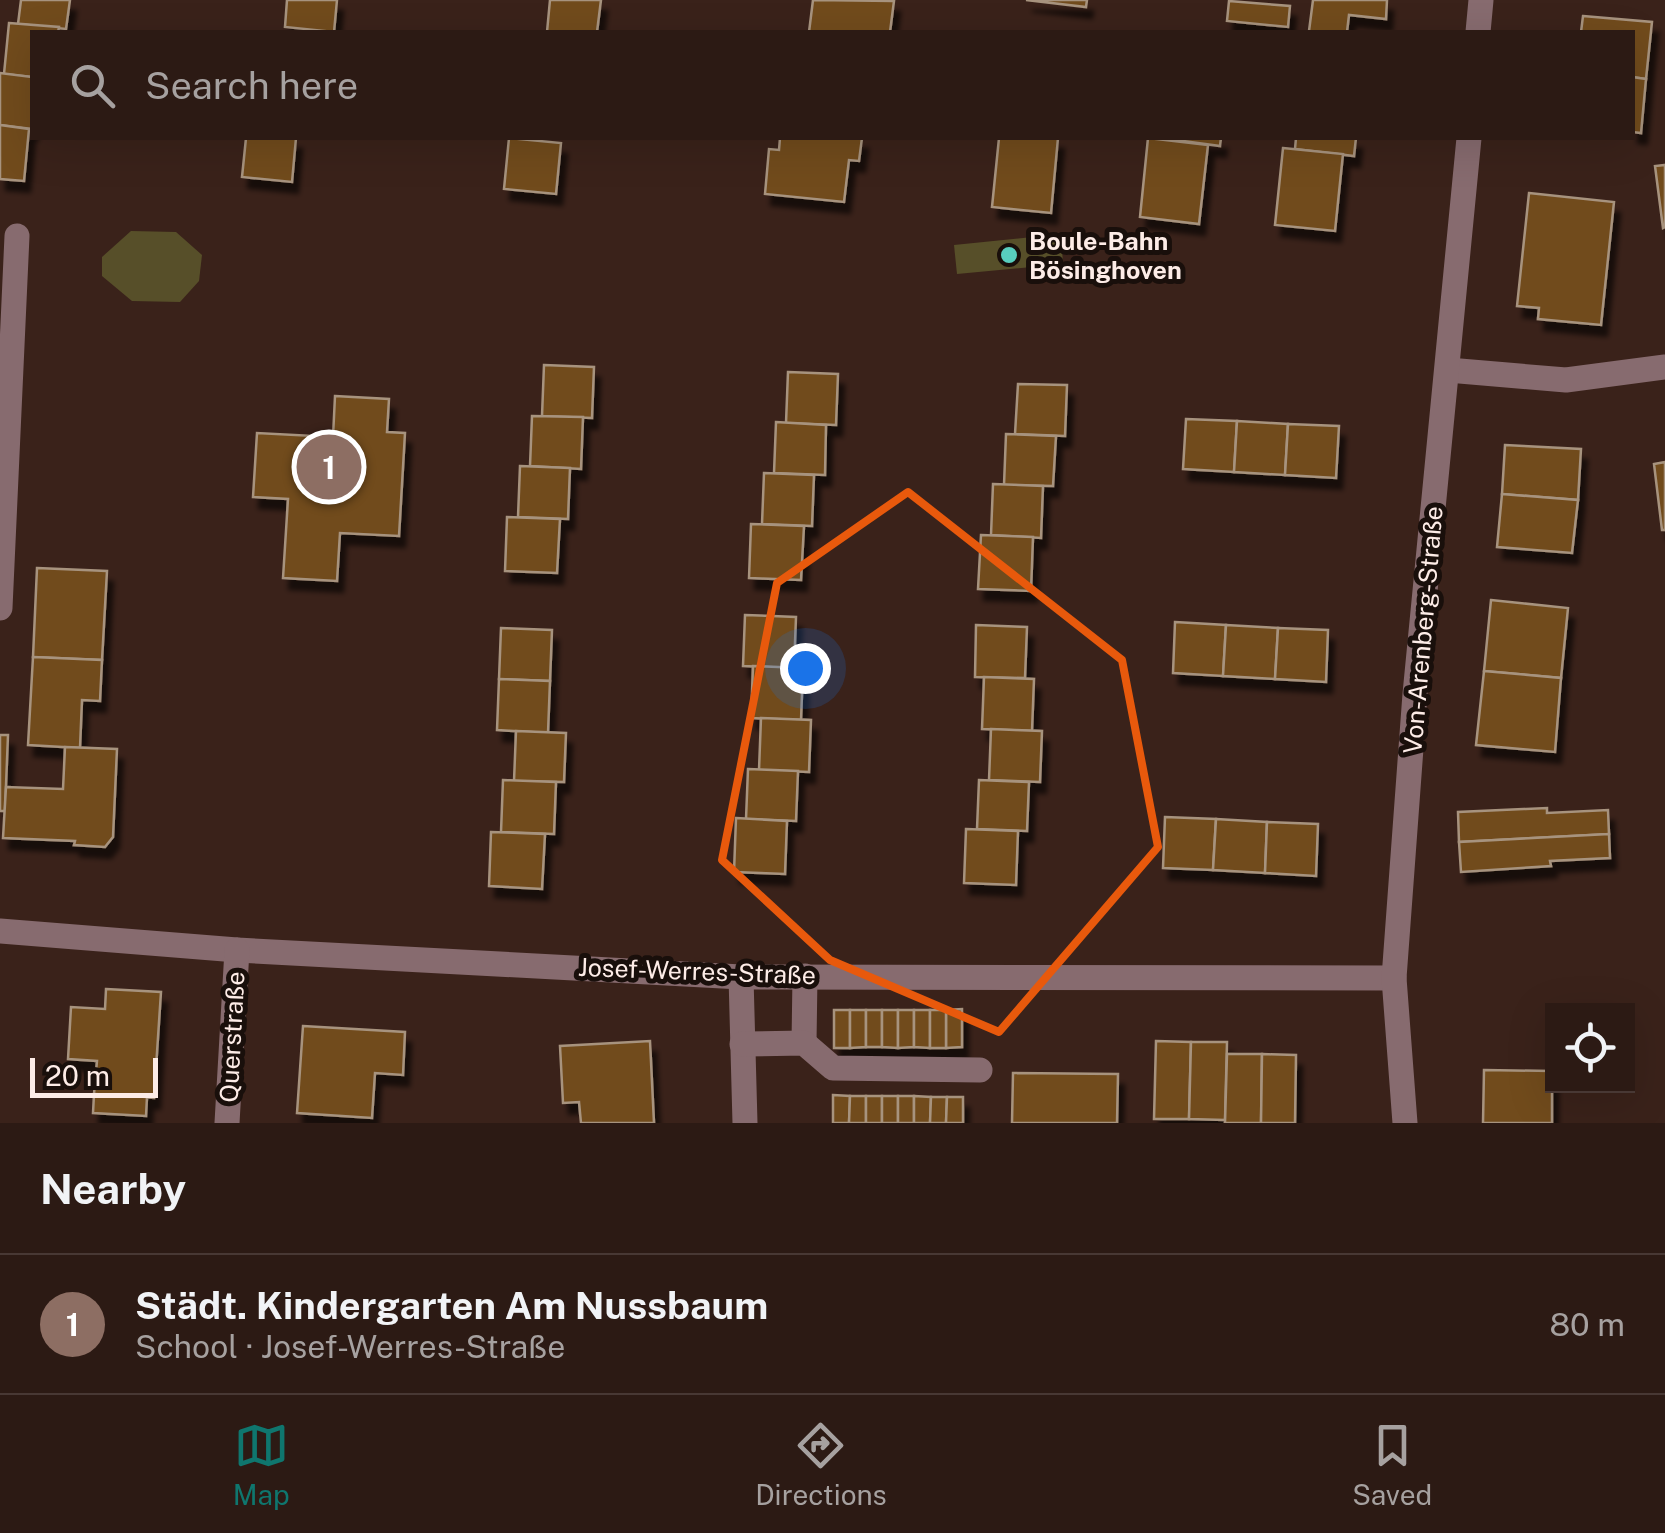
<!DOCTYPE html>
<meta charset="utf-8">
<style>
body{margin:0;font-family:"Public Sans",sans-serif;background:#34231d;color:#f1f3f6}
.controls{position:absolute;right:30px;bottom:30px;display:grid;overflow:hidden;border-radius:0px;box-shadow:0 10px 40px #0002}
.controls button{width:90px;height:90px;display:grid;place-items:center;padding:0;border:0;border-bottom:2px solid #483834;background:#2c1a14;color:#f1f3f6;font:50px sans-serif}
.scale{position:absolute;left:30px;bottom:25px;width:128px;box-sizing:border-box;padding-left:10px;border:5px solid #fdece7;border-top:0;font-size:28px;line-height:35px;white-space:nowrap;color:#fdece7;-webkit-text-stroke:8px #190f0b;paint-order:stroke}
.you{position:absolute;left:805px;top:668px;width:35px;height:35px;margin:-25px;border:8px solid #fff;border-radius:50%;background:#1a73e8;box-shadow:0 0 0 15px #1a73e833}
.badge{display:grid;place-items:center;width:65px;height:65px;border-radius:50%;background:#0f766e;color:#fff;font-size:32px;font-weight:700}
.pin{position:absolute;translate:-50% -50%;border:5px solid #fff;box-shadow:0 2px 10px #0006}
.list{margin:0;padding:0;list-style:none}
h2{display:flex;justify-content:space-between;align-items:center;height:130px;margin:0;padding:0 40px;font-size:42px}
h2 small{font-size:32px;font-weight:400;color:#a6a1a0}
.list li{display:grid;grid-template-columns:65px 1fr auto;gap:30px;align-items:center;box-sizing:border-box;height:140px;padding:0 40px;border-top:2px solid #483834}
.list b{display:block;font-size:38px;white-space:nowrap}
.list p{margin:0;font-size:32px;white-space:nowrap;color:#a6a1a0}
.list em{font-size:32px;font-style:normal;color:#a6a1a0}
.icon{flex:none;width:55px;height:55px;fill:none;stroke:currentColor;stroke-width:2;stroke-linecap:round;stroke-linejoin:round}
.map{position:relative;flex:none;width:1665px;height:1123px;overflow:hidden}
.search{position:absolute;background:#2c1a14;box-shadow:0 10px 40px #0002;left:30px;right:30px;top:30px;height:110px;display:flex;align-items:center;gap:25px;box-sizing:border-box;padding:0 35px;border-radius:0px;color:#a6a1a0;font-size:38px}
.sheet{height:270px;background:#2c1a14}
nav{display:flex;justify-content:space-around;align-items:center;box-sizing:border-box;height:140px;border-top:2px solid #483834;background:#2c1a14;font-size:28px;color:#a6a1a0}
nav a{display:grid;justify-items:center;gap:5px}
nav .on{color:#0f766e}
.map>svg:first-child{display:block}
.green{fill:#574f29}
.building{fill:#714b1d;stroke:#a7937e;stroke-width:2.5;filter:url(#shadow)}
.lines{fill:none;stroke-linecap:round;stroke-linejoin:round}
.minor{stroke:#876b6f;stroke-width:25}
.marked{fill:none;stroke:#e8590c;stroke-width:8;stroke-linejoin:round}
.poi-dot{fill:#58cebf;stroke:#190f0b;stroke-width:4}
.labels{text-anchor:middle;stroke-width:10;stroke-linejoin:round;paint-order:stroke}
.poi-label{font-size:25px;font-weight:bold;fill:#fdece7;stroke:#190f0b;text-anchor:start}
.street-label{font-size:25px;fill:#fdece7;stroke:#190f0b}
</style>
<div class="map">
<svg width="1665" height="1123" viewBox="0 0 1665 1123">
<defs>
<filter id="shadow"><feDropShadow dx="6" dy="11" stdDeviation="2.5" flood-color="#0009"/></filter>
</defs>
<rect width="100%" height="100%" fill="#3a221a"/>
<!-- green -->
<g class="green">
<polygon points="131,231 176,232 202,255 199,281 180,302 132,301 102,276 102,257"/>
<polygon points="1061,234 1063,264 957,274 954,245"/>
</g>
<!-- building -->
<g class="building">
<polygon points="21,0 70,0 66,29 18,24"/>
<polygon points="287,0 337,0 334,32 285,27"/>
<polygon points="550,0 601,0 597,32 547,32"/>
<polygon points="813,0 894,1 890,32 809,32"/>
<polygon points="1026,0 1087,0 1086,7"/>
<polygon points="1313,0 1387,0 1386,19 1349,15 1347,32 1309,31"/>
<polygon points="1229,1 1290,6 1288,27 1227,21"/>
<polygon points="1583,16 1652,22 1646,79 1632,77 1632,32 1581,32"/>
<polygon points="9,23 59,27 58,32 32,32 32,77 4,74"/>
<polygon points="0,73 32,77 32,129 0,125"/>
<polygon points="1632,77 1646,79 1641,133 1632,132"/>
<polygon points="0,125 29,129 24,181 0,179"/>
<polygon points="246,138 296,138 292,182 242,177"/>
<polygon points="509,138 561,143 556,194 504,189"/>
<polygon points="780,138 862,138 859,161 849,160 844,202 765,194 769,149 779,150"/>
<polygon points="999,138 1058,138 1051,213 992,207"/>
<polygon points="1148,138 1208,145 1199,224 1140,217"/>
<polygon points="1161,138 1221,138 1220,146"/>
<polygon points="1296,138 1356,138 1354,156 1295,149"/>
<polygon points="1283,148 1343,154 1335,231 1275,225"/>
<polygon points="1665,165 1665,227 1663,228 1655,166"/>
<polygon points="1529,193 1614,202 1601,325 1538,319 1539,308 1517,306"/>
<polygon points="544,365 594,367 592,418 542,416"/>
<polygon points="788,372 838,374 836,425 786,423"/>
<polygon points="1018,384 1067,385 1065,436 1015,434"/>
<polygon points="335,396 389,399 387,432 405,433 399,536 340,533 337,581 283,578 288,499 253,497 257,433 333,437"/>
<polygon points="532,416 583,417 581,469 530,466"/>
<polygon points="1186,419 1237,421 1234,472 1183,469"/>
<polygon points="1237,421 1288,424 1285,475 1234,472"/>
<polygon points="776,422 826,425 825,475 774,473"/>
<polygon points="1288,424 1339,426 1336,478 1285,475"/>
<polygon points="1006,434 1056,436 1053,486 1004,485"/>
<polygon points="1505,445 1581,449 1578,500 1502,494"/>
<polygon points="1665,462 1665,530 1662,530 1654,464"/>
<polygon points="520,466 570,468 568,519 518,517"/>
<polygon points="764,473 814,475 812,526 762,524"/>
<polygon points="993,484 1043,486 1041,538 991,535"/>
<polygon points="1502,494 1578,500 1572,553 1497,547"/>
<polygon points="507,517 560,519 557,573 505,571"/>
<polygon points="751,524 804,526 801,580 749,578"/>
<polygon points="981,535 1033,537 1031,591 978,589"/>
<polygon points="37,568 107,571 102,660 33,657"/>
<polygon points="1491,600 1568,608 1561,678 1484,671"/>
<polygon points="745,615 796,617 794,668 743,666"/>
<polygon points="1175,622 1226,625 1223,676 1173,673"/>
<polygon points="976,625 1027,627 1025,678 975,677"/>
<polygon points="1226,625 1278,628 1275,679 1223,676"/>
<polygon points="501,628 552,630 550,681 499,679"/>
<polygon points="1278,628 1328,630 1326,682 1275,679"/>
<polygon points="33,657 102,660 100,701 82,700 80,748 28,745"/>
<polygon points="753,666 803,668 801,720 751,718"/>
<polygon points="1484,671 1561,678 1555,752 1476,745"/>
<polygon points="984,677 1034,679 1032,731 982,729"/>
<polygon points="499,679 550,681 548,733 497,730"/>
<polygon points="761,718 811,720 809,772 759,770"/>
<polygon points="991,729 1042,731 1040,782 989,780"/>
<polygon points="516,731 566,733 564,782 514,781"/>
<polygon points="0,735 8,735 5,811 0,811"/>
<polygon points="65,747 117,749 113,837 105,847 74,845 75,841 3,838 6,787 63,789"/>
<polygon points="748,769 798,771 796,821 746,819"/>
<polygon points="503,780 556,782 554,834 501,832"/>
<polygon points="979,780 1029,782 1027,831 977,829"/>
<polygon points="1547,808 1547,813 1608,810 1609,834 1459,842 1458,812"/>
<polygon points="1165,817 1216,819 1213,870 1163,868"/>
<polygon points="736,818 787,821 785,874 734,872"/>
<polygon points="1216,819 1267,822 1265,873 1213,870"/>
<polygon points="1267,822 1318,824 1316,876 1265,873"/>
<polygon points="966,829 1018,831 1016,885 964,883"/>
<polygon points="491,832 545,834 542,889 489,886"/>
<polygon points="1609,834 1610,858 1550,861 1551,866 1461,872 1459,842"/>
<polygon points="106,989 161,992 154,1098 94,1094 97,1061 68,1059 71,1007 105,1009"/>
<polygon points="962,1009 962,1047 946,1048 946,1010"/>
<rect x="834" y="1010" width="16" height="38"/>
<polygon points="850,1010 866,1010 866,1047 850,1048"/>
<rect x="866" y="1010" width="16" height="37"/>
<polygon points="882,1010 898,1010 898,1048 882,1047"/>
<polygon points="898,1010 914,1010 914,1047 898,1048"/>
<polygon points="914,1010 930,1010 930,1048 914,1047"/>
<rect x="930" y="1010" width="16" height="38"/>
<polygon points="303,1026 405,1032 403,1075 375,1073 372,1118 297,1113"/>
<polygon points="650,1041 654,1123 581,1123 579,1102 563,1103 560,1046"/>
<polygon points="1156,1041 1191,1042 1189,1119 1154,1119"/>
<polygon points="1191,1042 1227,1042 1225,1120 1189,1119"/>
<polygon points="1227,1054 1262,1054 1261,1123 1225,1123"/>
<polygon points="1262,1054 1296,1055 1295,1123 1261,1123"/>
<polygon points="1484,1070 1552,1071 1552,1123 1483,1123"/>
<polygon points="1013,1073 1118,1074 1117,1123 1012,1123"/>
<polygon points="94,1094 147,1097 146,1116 93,1113"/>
<polygon points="833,1095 850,1096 849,1123 833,1123"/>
<polygon points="850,1096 866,1096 866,1123 849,1123"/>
<rect x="866" y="1096" width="16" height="27"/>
<rect x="882" y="1096" width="16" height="27"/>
<rect x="898" y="1096" width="16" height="27"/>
<polygon points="914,1096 931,1097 930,1123 914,1123"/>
<polygon points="931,1097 947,1097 946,1123 930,1123"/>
<polygon points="947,1097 963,1097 963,1123 946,1123"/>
</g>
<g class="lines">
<!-- minor -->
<g class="minor">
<polyline points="1478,32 1481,0"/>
<polyline points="1448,370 1566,380 1665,367"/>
<polyline points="0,608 17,236"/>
<polyline points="0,931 237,950 741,977 1394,978"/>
<polyline points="741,977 745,1123"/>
<polyline points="804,1043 805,976"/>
<polyline points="742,1044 804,1043 833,1068 980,1070"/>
<polyline points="227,1123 237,950"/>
<polyline points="1405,1123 1394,978 1415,694 1469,138"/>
</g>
</g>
<!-- marked area -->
<path class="marked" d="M 908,492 L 1122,660 L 1158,847 L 999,1032 L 830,960 L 722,860 L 777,583 Z"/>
<!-- markers -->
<circle class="poi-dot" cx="1009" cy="255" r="10"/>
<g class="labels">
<!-- poi labels -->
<g class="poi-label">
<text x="1029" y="250">Boule-Bahn<tspan x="1029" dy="29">Bösinghoven</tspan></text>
</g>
<!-- street labels -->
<g class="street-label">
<text transform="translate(1423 630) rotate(-85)" y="9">Von-Arenberg-Straße</text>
<text transform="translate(697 971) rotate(2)" y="9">Josef-Werres-Straße</text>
<text transform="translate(232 1037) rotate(-87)" y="9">Querstraße</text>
</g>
</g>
</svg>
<div class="controls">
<button><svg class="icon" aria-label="locate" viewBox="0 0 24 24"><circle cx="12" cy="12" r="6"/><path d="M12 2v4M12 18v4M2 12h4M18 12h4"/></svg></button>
</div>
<div class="scale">20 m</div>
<div class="you"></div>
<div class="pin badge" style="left:329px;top:467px;background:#8d6e63">1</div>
<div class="search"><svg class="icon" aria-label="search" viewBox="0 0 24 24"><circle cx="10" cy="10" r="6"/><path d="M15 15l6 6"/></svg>Search here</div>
</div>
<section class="sheet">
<h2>Nearby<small></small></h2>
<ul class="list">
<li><span class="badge" style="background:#8d6e63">1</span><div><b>Städt. Kindergarten Am Nussbaum</b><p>School · Josef-Werres-Straße</p></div><em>80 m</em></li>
</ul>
</section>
<nav>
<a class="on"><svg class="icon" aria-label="map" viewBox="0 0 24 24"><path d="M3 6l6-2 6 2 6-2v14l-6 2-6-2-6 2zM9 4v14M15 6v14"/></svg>Map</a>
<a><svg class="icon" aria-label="directions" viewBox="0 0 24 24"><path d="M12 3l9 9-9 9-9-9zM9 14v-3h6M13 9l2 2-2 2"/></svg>Directions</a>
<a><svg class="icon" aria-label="saved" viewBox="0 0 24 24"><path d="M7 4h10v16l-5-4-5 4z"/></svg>Saved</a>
</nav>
